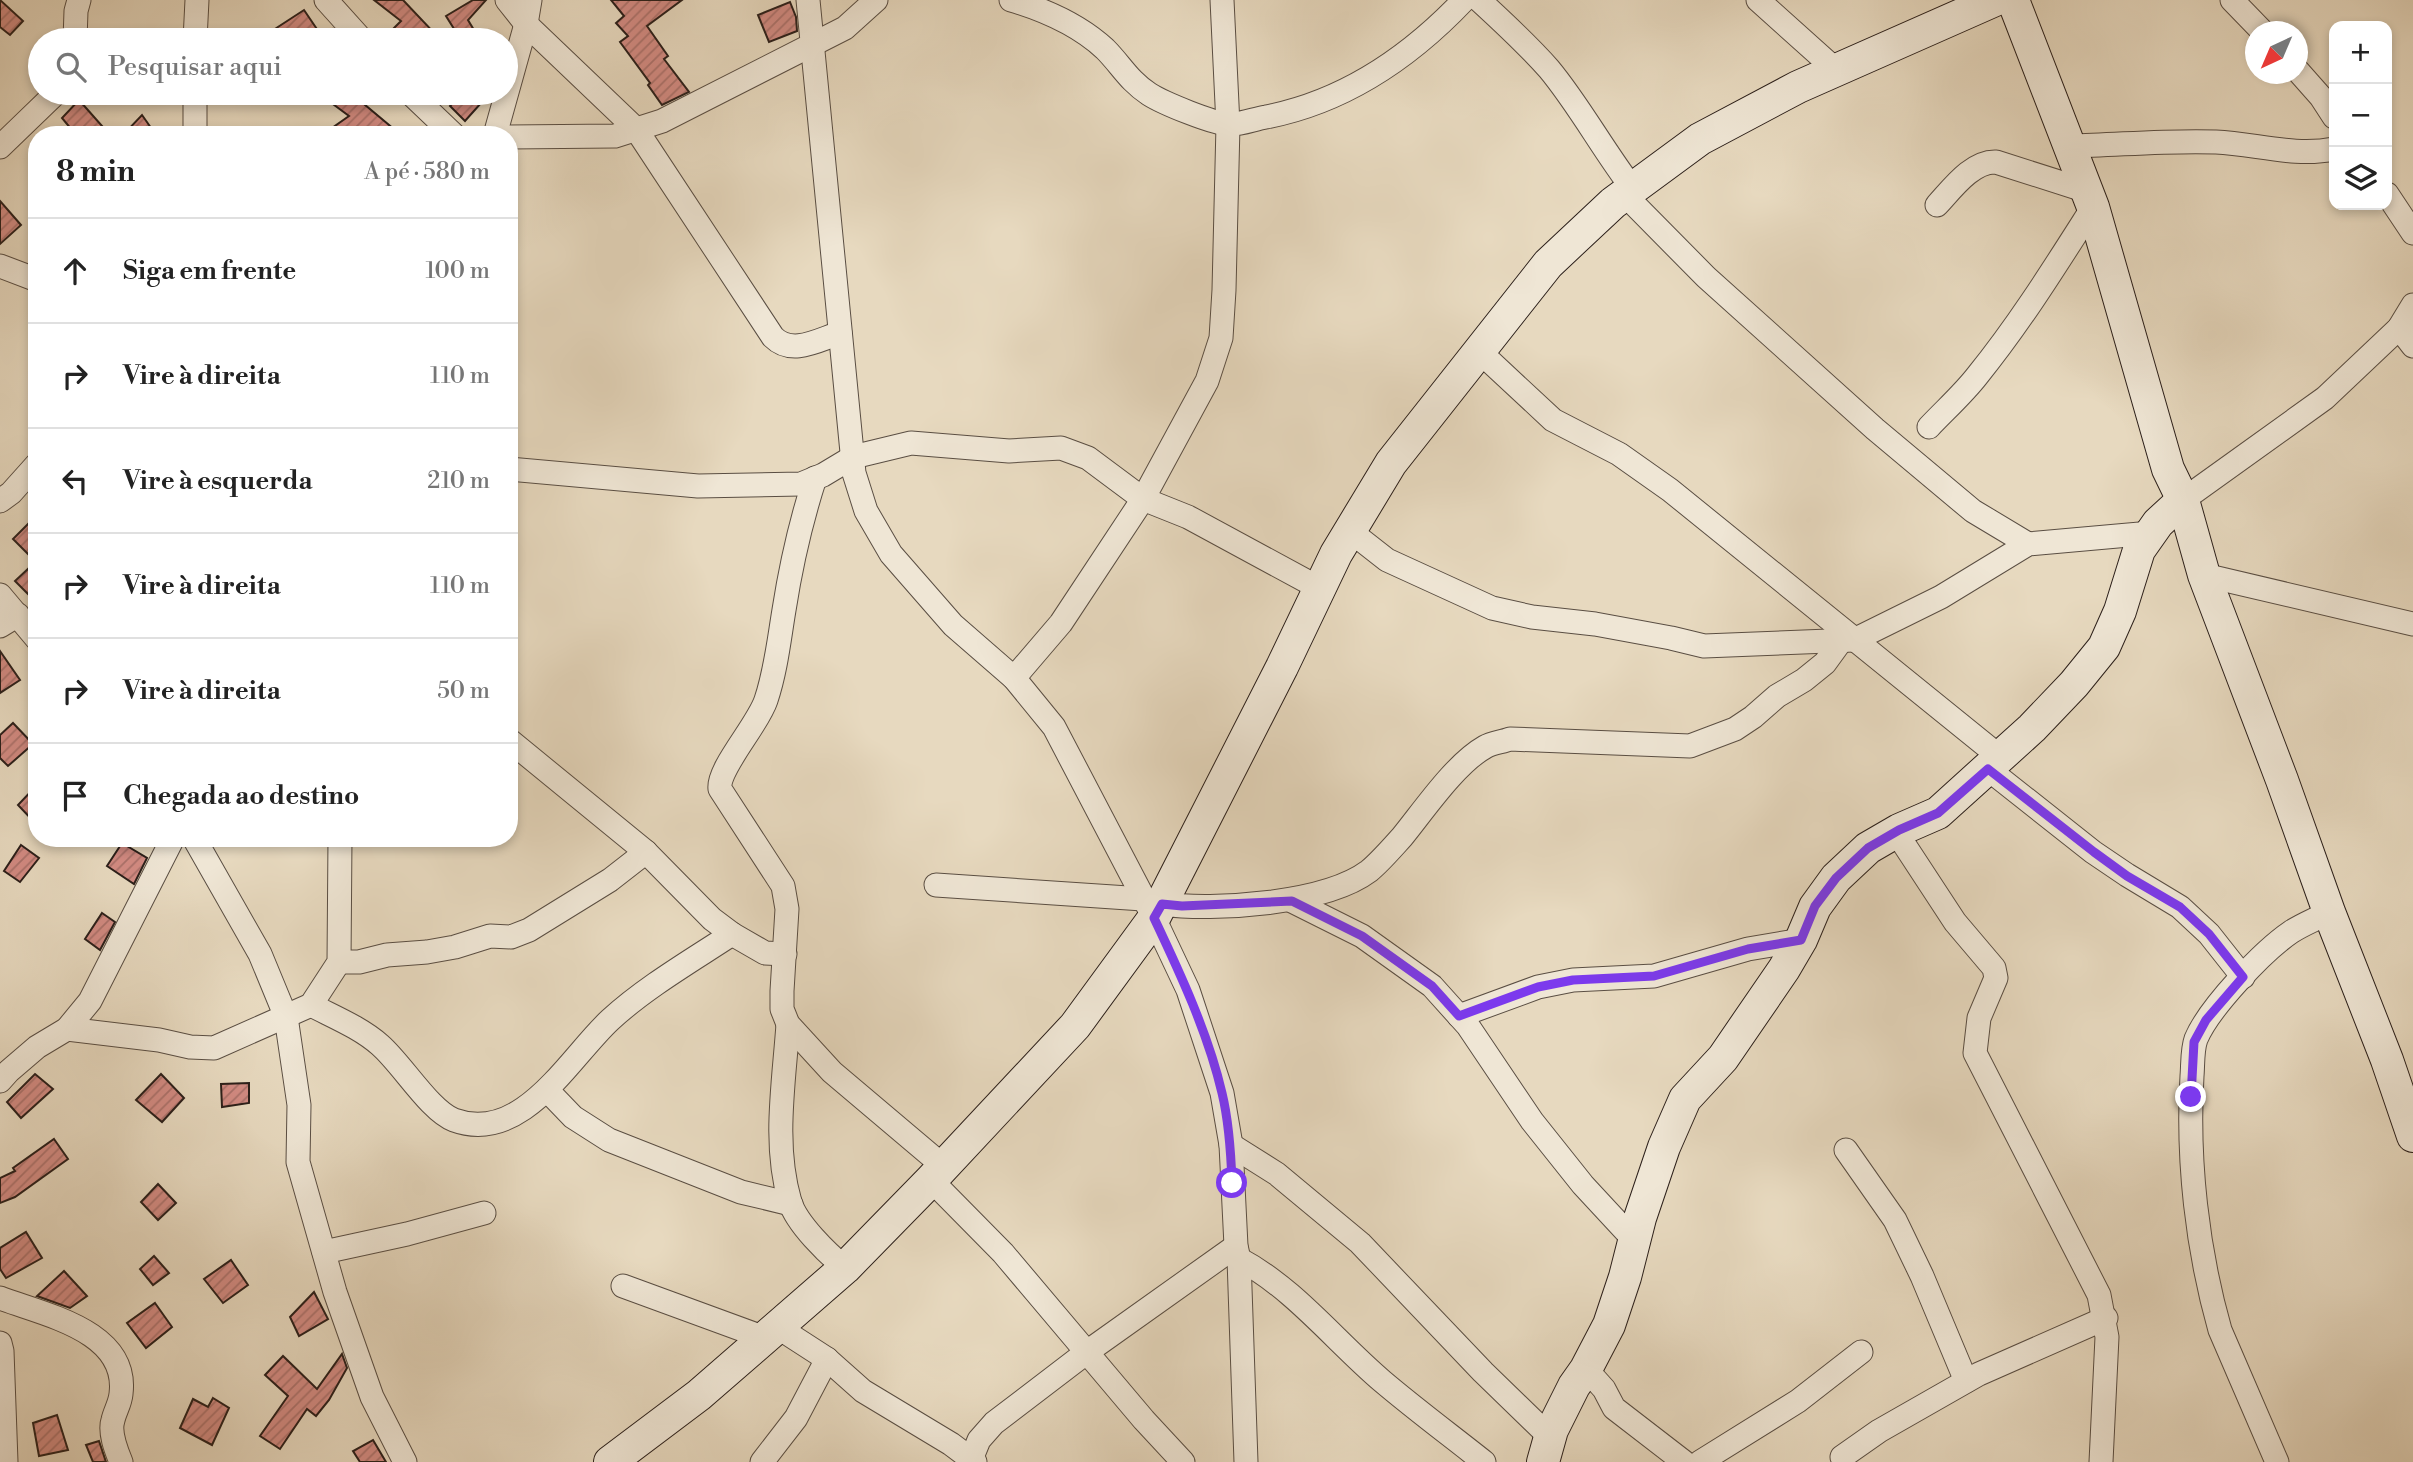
<!DOCTYPE html>
<html lang="pt">
<meta charset="utf-8">
<style>
body{margin:0;font-family:"Libre Bodoni",serif;background:#f6f6f6;color:#222}
.controls{position:absolute;right:21px;top:21px;display:grid;overflow:hidden;border-radius:14px;box-shadow:0 4px 10px #0003}
.controls button{width:63px;height:63px;display:grid;place-items:center;padding:0;border:0;border-bottom:2px solid #e0e0e0;background:#fff;color:#222;font:35px sans-serif}
.compass{position:absolute;left:2245px;top:21px;width:63px;height:63px;border-radius:50%;background:#fff;box-shadow:0 4px 10px #0003;rotate:224deg}
.stop{position:absolute;width:21px;height:21px;margin:-16px;border:5px solid #7c3aed;border-radius:50%;background:#fff}
.stop.end{background:#7c3aed;border-color:#fff;box-shadow:0 2px 7px #0008}
.list{margin:0;padding:0;list-style:none}
h2{display:flex;justify-content:space-between;align-items:center;height:91px;margin:0;padding:0 28px;font-size:30px}
h2 small{font-size:23px;font-weight:400;color:#767676}
.list li{display:grid;grid-template-columns:46px 1fr auto;gap:21px;align-items:center;box-sizing:border-box;height:105px;padding:0 28px;border-top:2px solid #e0e0e0}
.list b{display:block;font-size:26px;white-space:nowrap}
.list em{font-size:23px;font-style:normal;color:#767676}
.icon{flex:none;width:38px;height:38px;fill:none;stroke:currentColor;stroke-width:2;stroke-linecap:round;stroke-linejoin:round}
.map{position:relative;flex:none;width:2413px;height:1462px;overflow:hidden}
.search{position:absolute;background:#fff;box-shadow:0 4px 10px #0003;left:28px;top:28px;width:490px;height:77px;display:flex;align-items:center;gap:18px;box-sizing:border-box;padding:0 24px;border-radius:38px;color:#767676;font-size:26px}
.panel{position:absolute;background:#fff;box-shadow:0 4px 10px #0003;left:28px;top:126px;width:490px;height:721px;border-radius:28px}
.map>svg:first-child{display:block}
.building{fill:url(#building-hatch);stroke:#2b1f1a;stroke-width:2}
.lines{fill:none;stroke-linecap:round;stroke-linejoin:round}
.street-casing{stroke:#5a4e43;stroke-width:25}
.secondary-casing{stroke:#2b1f1a;stroke-width:34}
.street{stroke:#efe6d5;stroke-width:23}
.secondary{stroke:#efe6d5;stroke-width:32}
.route{stroke:#7c3aed;stroke-width:9}
</style>
<div class="map">
<svg width="2413" height="1462" viewBox="0 0 2413 1462">
<defs>
<pattern id="building-hatch" width="6" height="6" patternUnits="userSpaceOnUse" patternTransform="scale(1.75)"><rect width="6" height="6" fill="#d38b83"/><path d="M-1 1l2-2M0 6l6-6M5 7l2-2" fill="none" stroke="#ab716a"/></pattern>
</defs>
<rect width="100%" height="100%" fill="#e7d9bf"/>
<filter id="stains"><feTurbulence type="fractalNoise" baseFrequency=".00286" numOctaves="4"/><feColorMatrix values="0 0 0 0 .2 0 0 0 0 .09 0 0 0 0 .02 0 0 0 .5 -.17"/></filter>
<radialGradient id="worn" r=".72"><stop offset=".6" stop-color="#630" stop-opacity="0"/><stop offset="1" stop-color="#630" stop-opacity=".3"/></radialGradient>
<!-- building -->
<g class="building">
<polygon points="0,0 23,21 10,35 0,27"/>
<polygon points="374,0 403,0 439,38 436,40 427,40 418,34 411,40 382,40 401,21"/>
<polygon points="473,0 486,0 468,20 480,40 461,40 446,16"/>
<polygon points="611,0 682,0 647,26 668,56 664,59 689,92 662,105 648,85 650,83 620,42 628,36 616,23 624,16"/>
<polygon points="790,2 796,17 797,31 769,42 758,15"/>
<polygon points="304,10 323,38 333,29 343,40 258,40"/>
<polygon points="318,93 372,93 364,104 401,135 322,135 349,116"/>
<polygon points="461,93 490,93 465,121 450,106"/>
<polygon points="79,100 110,135 76,135 62,118"/>
<polygon points="142,115 156,135 123,135"/>
<polygon points="0,201 21,225 0,244"/>
<polygon points="37,515 37,563 13,539"/>
<polygon points="29,568 37,576 37,603 15,581"/>
<polygon points="0,651 20,680 0,693"/>
<polygon points="13,723 33,744 8,766 0,758 0,735"/>
<polygon points="37,785 37,825 18,805"/>
<polygon points="122,843 147,858 134,884 107,866"/>
<polygon points="21,845 39,858 20,882 4,871"/>
<polygon points="102,913 115,922 100,950 85,939"/>
<polygon points="35,1074 53,1089 21,1118 7,1102"/>
<polygon points="161,1074 184,1098 162,1122 136,1100"/>
<polygon points="249,1083 249,1103 222,1107 221,1084"/>
<polygon points="54,1139 68,1159 15,1197 0,1203 0,1178 15,1171 13,1168"/>
<polygon points="158,1184 176,1203 158,1220 141,1202"/>
<polygon points="26,1232 42,1258 6,1278 0,1269 0,1248"/>
<polygon points="154,1256 169,1273 153,1285 140,1269"/>
<polygon points="231,1260 248,1285 223,1303 204,1279"/>
<polygon points="64,1271 87,1296 70,1308 37,1296"/>
<polygon points="314,1292 328,1319 299,1336 290,1317"/>
<polygon points="155,1303 172,1327 146,1348 127,1323"/>
<polygon points="342,1354 347,1368 329,1400 316,1416 307,1409 280,1449 260,1436 288,1396 265,1375 283,1356 317,1389"/>
<polygon points="213,1398 229,1408 212,1445 180,1428 193,1399 208,1407"/>
<polygon points="57,1415 68,1450 39,1456 33,1423"/>
<polygon points="373,1440 386,1462 360,1462 353,1451"/>
<polygon points="99,1441 106,1462 93,1462 86,1445"/>
</g>
<g class="lines">
<!-- street casing -->
<g class="street-casing">
<g id="street">
<polyline points="326,0 362,40"/>
<path d="M 507,0 L 526,24 L 636,129 L 773,337 C 792,356 818,340 840,333"/>
<polyline points="808,0 854,473 866,511 891,554 953,625 1014,678 1054,727 1154,918 1188,990 1222,1093 1231,1145 1236,1246 1239,1259 1246,1462"/>
<path d="M 1011,0 C 1045,10 1079,25 1105,49 C 1121,65 1129,81 1149,94 C 1163,103 1214,124 1229,124 C 1240,125 1254,119 1266,117 C 1344,102 1409,58 1464,0"/>
<path d="M 1479,0 C 1503,22 1527,44 1549,69 C 1579,105 1603,150 1633,189"/>
<polyline points="1758,0 1836,70"/>
<polyline points="2232,0 2263,32"/>
<polyline points="75,40 76,11 79,0"/>
<polyline points="195,40 197,0"/>
<polyline points="2298,71 2321,97 2334,117"/>
<polyline points="195,93 195,135"/>
<polyline points="410,93 454,135"/>
<polyline points="495,135 526,24 530,0"/>
<polyline points="509,137 615,136 662,121 845,28 876,0"/>
<path d="M 2070,146 C 2119,145 2168,140 2216,142 C 2256,144 2295,157 2334,149"/>
<polyline points="0,147 56,93"/>
<polyline points="2387,194 2413,233"/>
<polyline points="1625,195 1706,277 1875,429 1973,511 2028,544"/>
<path d="M 1937,205 C 1952,189 1972,161 1996,162 L 2087,191"/>
<polyline points="0,266 37,280"/>
<polyline points="2399,328 2413,346"/>
<polyline points="1480,352 1553,420 1619,454 1670,490 2000,757"/>
<path d="M 1929,427 C 1945,410 1963,394 1977,376 C 2020,323 2056,265 2093,207"/>
<polyline points="509,469 698,486 801,484 823,475 853,457 911,443 1009,451 1061,448 1088,458 1143,499 1188,517 1321,589"/>
<path d="M 815,478 C 801,521 791,565 784,610 C 779,640 776,670 766,700 C 758,725 717,769 720,789 L 783,886 L 787,909 L 782,991 L 782,1009 L 788,1024 L 832,1072 L 942,1165"/>
<polyline points="2183,500 2325,398 2399,328 2413,305"/>
<polyline points="0,501 11,493 37,464"/>
<polyline points="1350,531 1387,560 1492,608 1532,617 1595,624 1671,638 1704,646 1854,640 1941,597 2028,544 2151,533"/>
<polyline points="2204,575 2413,624"/>
<polyline points="0,595 37,639"/>
<polyline points="0,626 18,615"/>
<polyline points="1014,678 1061,623 1143,499 1207,381 1221,338 1224,290 1228,125 1222,0"/>
<polyline points="509,740 646,852 712,919 732,934 765,953 785,954"/>
<polyline points="1988,769 2093,852 2127,875 2180,907 2209,934 2243,977"/>
<polyline points="1896,832 1955,922 1994,968 1996,978 1979,1018 1975,1053 2099,1295 2107,1337 2101,1462"/>
<polyline points="194,838 260,954 286,1017 299,1105 298,1162 335,1292 372,1397 405,1462"/>
<polyline points="936,885 1143,899"/>
<polyline points="1292,901 1362,936 1432,986 1468,1026 1532,1121 1583,1185 1634,1240"/>
<path d="M 1162,904 C 1214,911 1325,904 1369,871 C 1380,862 1392,848 1402,837 C 1424,810 1455,764 1485,747 C 1492,743 1502,742 1510,739 L 1690,746 L 1735,729 L 1753,717 L 1777,696 L 1804,680 L 1825,663 L 1841,641"/>
<polyline points="339,962 359,962 387,955 427,952 455,947 490,936 511,937 529,930 610,880 646,852"/>
<path d="M 311,1005 C 334,1017 361,1028 380,1045 C 402,1064 430,1111 454,1120 C 522,1145 569,1058 610,1020 C 646,987 691,961 732,934"/>
<polyline points="1459,1016 1538,987 1573,980 1654,976 1748,949 1801,940"/>
<path d="M 788,1024 C 784,1083 773,1144 790,1202 C 797,1224 827,1253 845,1268"/>
<polyline points="67,1029 159,1040 190,1047 214,1048 311,1005 339,962 340,838"/>
<polyline points="0,1081 9,1071 37,1047 67,1029 90,1001 173,838"/>
<polyline points="547,1090 573,1117 609,1140 741,1192 791,1204"/>
<polyline points="1231,1145 1277,1174 1360,1243 1483,1372 1550,1437"/>
<polyline points="1846,1150 1895,1220 1922,1276 1966,1381"/>
<polyline points="931,1180 1003,1253 1144,1420 1183,1462"/>
<polyline points="324,1252 407,1234 484,1213"/>
<path d="M 1239,1259 C 1294,1288 1335,1341 1382,1381 C 1415,1409 1450,1435 1484,1462"/>
<polyline points="623,1286 765,1338"/>
<path d="M 0,1298 C 45,1315 129,1331 121,1394 C 120,1404 115,1411 113,1420 C 109,1432 116,1450 121,1462"/>
<polyline points="776,1326 827,1359 863,1391 951,1444 975,1462"/>
<polyline points="0,1343 2,1351 6,1462"/>
<polyline points="1586,1369 1604,1389 1614,1408 1684,1462"/>
<polyline points="1842,1457 1879,1431 1979,1374 2106,1318"/>
<polyline points="762,1462 796,1418 827,1359"/>
<polyline points="970,1462 979,1440 994,1423 1087,1352 1236,1246"/>
<polyline points="1700,1462 1798,1401 1861,1352"/>
<path d="M 2277,1462 L 2220,1330 C 2197,1249 2187,1160 2192,1076 C 2193,1065 2192,1050 2196,1039 C 2209,1008 2263,951 2291,932 C 2303,924 2317,919 2329,912"/>
</g>
</g>
<!-- secondary casing -->
<g class="secondary-casing">
<g id="secondary">
<polyline points="2013,0 2093,207 2168,469 2183,500 2204,575 2282,780 2329,912 2387,1060 2413,1136"/>
<polyline points="610,1462 699,1395 845,1268 931,1180 1075,1026 1154,918 1282,667 1336,554 1391,463 1548,264 1613,203 1700,139 1798,87 1995,0"/>
<polyline points="1543,1462 1552,1430 1574,1386 1586,1369 1609,1325 1625,1277 1640,1218 1664,1147 1685,1099 1723,1058 1784,969 1801,940 1815,907 1836,878 1868,848 1899,830 1938,813 2032,728 2074,684 2104,647 2120,611 2139,550 2158,523 2183,500"/>
</g>
</g>
<!-- street -->
<use href="#street" class="street"/>
<!-- secondary -->
<use href="#secondary" class="secondary"/>
</g>
<g class="lines">
<!-- route -->
<path class="route" d="M 1232,1183 C 1231,1153 1229,1122 1222,1093 C 1208,1033 1180,973 1154,918 L 1162,904 L 1182,906 L 1292,901 L 1362,936 L 1432,986 L 1459,1016 L 1538,987 L 1573,980 L 1654,976 L 1748,949 L 1801,940 L 1815,906 L 1836,878 L 1868,848 L 1899,830 L 1938,813 L 1988,769 L 2094,852 L 2127,876 L 2180,907 L 2209,934 L 2243,977 L 2206,1020 L 2194,1042 L 2191,1097"/>
</g>
<rect width="100%" height="100%" filter="url(#stains)"/>
<rect width="100%" height="100%" fill="url(#worn)"/>
</svg>
<div class="controls">
<button>+</button>
<button>−</button>
<button><svg class="icon" aria-label="layers" viewBox="0 0 24 24"><path d="M12 4l9 5-9 5-9-5zM3 14l9 5 9-5"/></svg></button>
</div>
<svg class="compass" viewBox="-18 -18 36 36"><path d="M0-13l5 13h-10z" fill="#e53935"/><path d="M0 13l5-13h-10z" fill="#767676"/></svg>
<div class="stop" style="left:1232px;top:1183px"></div>
<div class="stop end" style="left:2191px;top:1097px"></div>
<div class="search"><svg class="icon" aria-label="search" viewBox="0 0 24 24"><circle cx="10" cy="10" r="6"/><path d="M15 15l6 6"/></svg>Pesquisar aqui</div>
<section class="panel">
<h2>8 min<small>A pé · 580 m</small></h2>
<ul class="list">
<li><svg class="icon" aria-label="ahead" viewBox="0 0 24 24"><path d="M12 20V5M6 11l6-6 6 6"/></svg><div><b>Siga em frente</b></div><em>100 m</em></li>
<li><svg class="icon" aria-label="right" viewBox="0 0 24 24"><path d="M7 20v-9h11M14 6l5 5-5 5"/></svg><div><b>Vire à direita</b></div><em>110 m</em></li>
<li><svg class="icon" aria-label="left" viewBox="0 0 24 24"><path d="M17 20v-9H6M10 6l-5 5 5 5"/></svg><div><b>Vire à esquerda</b></div><em>210 m</em></li>
<li><svg class="icon" aria-label="right" viewBox="0 0 24 24"><path d="M7 20v-9h11M14 6l5 5-5 5"/></svg><div><b>Vire à direita</b></div><em>110 m</em></li>
<li><svg class="icon" aria-label="right" viewBox="0 0 24 24"><path d="M7 20v-9h11M14 6l5 5-5 5"/></svg><div><b>Vire à direita</b></div><em>50 m</em></li>
<li><svg class="icon" aria-label="arrive" viewBox="0 0 24 24"><path d="M6 21V4h12l-3 4 3 4H6"/></svg><div><b>Chegada ao destino</b></div></li>
</ul>
</section>
</div>
